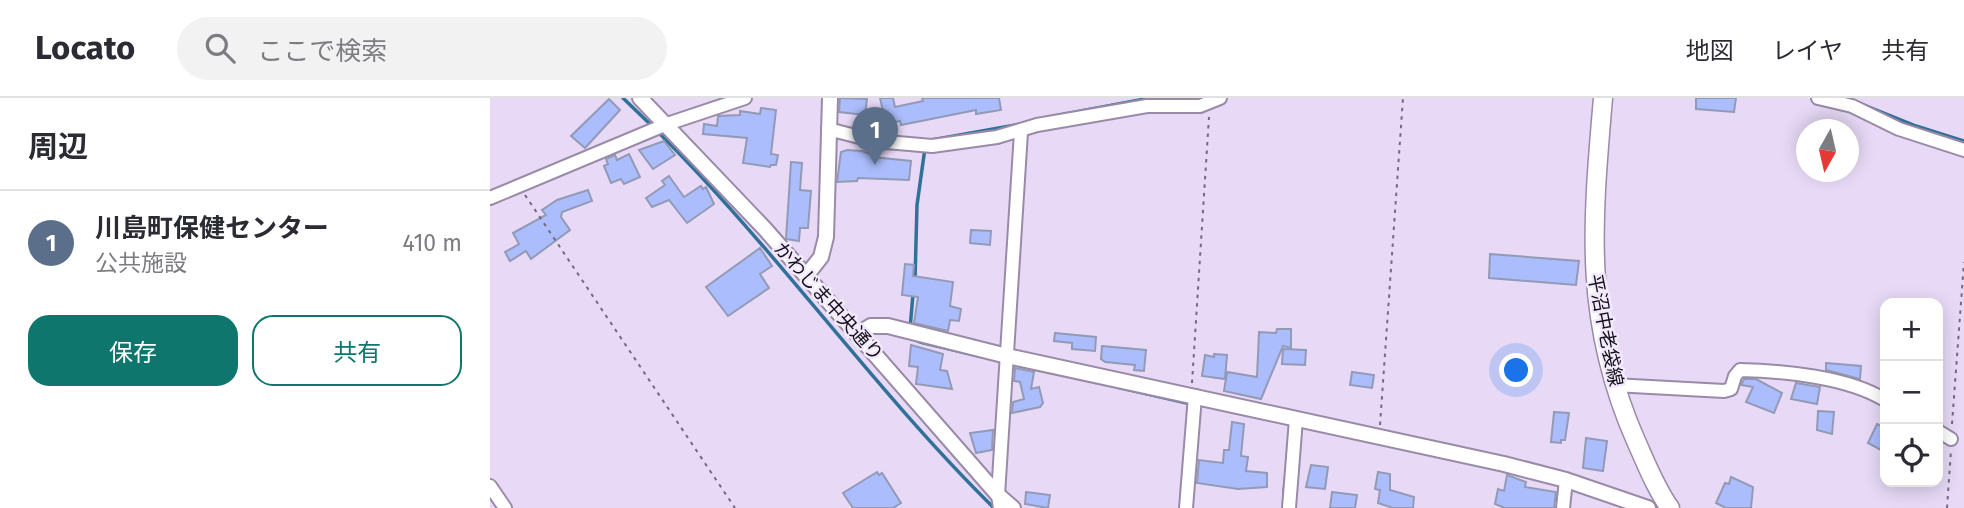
<!DOCTYPE html>
<html lang="ja">
<meta charset="utf-8">
<style>
body{margin:0;font-family:"Fira Sans","Noto Sans JP",sans-serif;background:#f2f2f3;color:#2b2b33}
.controls{position:absolute;right:21px;bottom:21px;display:grid;overflow:hidden;border-radius:14px;box-shadow:0 4px 18px #0003}
.controls button{width:63px;height:63px;display:grid;place-items:center;padding:0;border:0;border-bottom:2px solid #e1e1e2;background:#fff;color:#2b2b33;font:35px sans-serif}
.compass{position:absolute;left:1306px;top:21px;width:63px;height:63px;border-radius:50%;background:#fff;box-shadow:0 4px 18px #0003;rotate:188deg}
.you{position:absolute;left:1027px;top:273px;width:24px;height:24px;margin:-18px;border:5px solid #fff;border-radius:50%;background:#1a73e8;box-shadow:0 0 0 10px #1a73e833}
.badge{display:grid;place-items:center;width:46px;height:46px;border-radius:50%;background:#0f766e;color:#fff;font-size:23px;font-weight:700}
.pin{position:absolute;translate:-50% -58px;filter:drop-shadow(0 2px 4px #0008)}
.pin::after{content:'';position:absolute;top:37px;width:24px;height:21px;background:inherit;clip-path:polygon(0 0,100% 0,50% 100%)}
.list{margin:0;padding:0;list-style:none}
h2{display:flex;justify-content:space-between;align-items:center;height:91px;margin:0;padding:0 28px;font-size:30px}
h2 small{font-size:23px;font-weight:400;color:#7c7c81}
.list li{display:grid;grid-template-columns:46px 1fr auto;gap:21px;align-items:center;box-sizing:border-box;height:105px;padding:0 28px;border-top:2px solid #e1e1e2}
.list b{display:block;font-size:26px;white-space:nowrap}
.list p{margin:0;font-size:23px;white-space:nowrap;color:#7c7c81}
.list em{font-size:23px;font-style:normal;color:#7c7c81}
.actions{display:flex;gap:14px;padding:21px 28px}
.actions a{flex:1;padding:16px 0;border:2px solid #0f766e;border-radius:21px;text-align:center;font-size:24px;color:#0f766e}
.actions .main{background:#0f766e;color:#fff}
.icon{flex:none;width:38px;height:38px;fill:none;stroke:currentColor;stroke-width:2;stroke-linecap:round;stroke-linejoin:round}
.map{position:relative;flex:none;width:1474px;height:410px;overflow:hidden}
header{display:flex;align-items:center;gap:42px;box-sizing:border-box;height:98px;padding:0 35px;background:#fff;border-bottom:2px solid #e1e1e2}
header strong{font-size:33px}
nav{display:flex;gap:38px;margin-inline-start:auto;font-size:24px}
.search{width:490px;height:63px;background:#f2f2f3;display:flex;align-items:center;gap:18px;box-sizing:border-box;padding:0 24px;border-radius:38px;color:#7c7c81;font-size:26px}
main{display:flex}
aside{flex:1;background:#fff}
.map>svg:first-child{display:block}
.lines{fill:none;stroke-linecap:round;stroke-linejoin:round}
.stream{stroke:#317098;stroke-width:3.5}
.building{fill:#acbdfd;stroke:#929ab6;stroke-width:2}
.minor-casing{stroke:#998ba7;stroke-width:16}
.tertiary-casing{stroke:#998ba7;stroke-width:18}
.secondary-casing{stroke:#998ba7;stroke-width:21}
.path{stroke:#746b7e;stroke-width:2;stroke-dasharray:3.5 5;stroke-linecap:butt}
.minor{stroke:#fff;stroke-width:12}
.tertiary{stroke:#fff;stroke-width:14}
.secondary{stroke:#fff;stroke-width:18}
.labels{text-anchor:middle;stroke-width:5;stroke-linejoin:round;paint-order:stroke}
.street-label{font-size:19px;fill:#140f19;stroke:#f2eafc}
</style>
<header>
<strong>Locato</strong>
<div class="search"><svg class="icon" aria-label="search" viewBox="0 0 24 24"><circle cx="10" cy="10" r="6"/><path d="M15 15l6 6"/></svg>ここで検索</div>
<nav><a>地図</a><a>レイヤ</a><a>共有</a></nav>
</header>
<main>
<aside>
<h2>周辺<small></small></h2>
<ul class="list">
<li><span class="badge" style="background:#5c6f8a">1</span><div><b>川島町保健センター</b><p>公共施設</p></div><em>410 m</em></li>
</ul>
<div class="actions"><a class="main">保存</a><a>共有</a></div>
</aside>
<div class="map">
<svg width="1474" height="410" viewBox="0 0 1474 410">
<rect width="100%" height="100%" fill="#e8daf7"/>
<g class="lines">
<!-- stream -->
<g class="stream">
<polyline points="133,0 162,28"/>
<polyline points="1369,5 1426,28 1474,43"/>
<polyline points="559,19 660,0"/>
<path d="M 167,33 C 287,152 384,292 504,410"/>
<polyline points="436,43 531,26"/>
<polyline points="425,182 427,107 435,50"/>
<polyline points="420,231 423,196"/>
<polyline points="418,238 430,244 493,259"/>
<polyline points="627,289 701,306"/>
<polyline points="794,394 796,377"/>
</g>
</g>
<!-- building -->
<g class="building">
<polygon points="350,0 377,1 375,17 349,14"/>
<polygon points="390,0 403,0 405,9 433,3 432,0 509,0 511,12 486,16 486,12 411,27 410,23 396,26"/>
<polygon points="1206,0 1246,0 1244,14 1206,11"/>
<polygon points="119,1 130,12 95,50 81,38"/>
<polygon points="271,10 286,12 281,56 288,57 286,67 281,67 280,69 253,65 257,40 213,36 214,26 227,28 228,18 250,17 250,13 270,16"/>
<polygon points="174,43 185,57 163,71 149,52"/>
<polygon points="357,52 372,53 383,57 383,59 421,63 419,82 368,80 367,83 347,84 351,54"/>
<polygon points="139,56 150,79 134,86 131,81 121,85 114,68 118,66 116,61 125,57 127,62"/>
<polygon points="301,64 312,65 310,92 321,93 318,130 310,130 309,143 296,141"/>
<polygon points="179,78 194,99 211,88 213,91 216,89 224,106 197,125 179,102 162,109 156,100 175,87 172,83"/>
<polygon points="98,92 102,103 72,114 71,119 80,132 41,161 36,153 20,163 15,154 29,146 23,135 56,117 52,112 67,102"/>
<polygon points="481,132 501,133 500,147 480,145"/>
<polygon points="270,150 282,168 270,176 279,190 238,218 216,189"/>
<polygon points="1000,156 1089,163 1086,187 999,180"/>
<polygon points="415,166 424,167 423,178 463,184 460,208 471,211 469,223 460,222 458,233 424,225 428,199 412,197"/>
<polygon points="787,231 801,231 801,250 793,248 771,301 734,293 737,274 767,279 769,234 786,235"/>
<polygon points="565,235 606,239 605,253 582,251 582,245 564,243"/>
<polygon points="421,247 453,256 450,272 457,273 462,291 426,286 428,269 419,268"/>
<polygon points="612,248 656,252 654,273 644,272 645,267 615,264 611,261"/>
<polygon points="793,251 816,252 815,267 792,266"/>
<polygon points="724,256 737,257 735,281 712,278 715,257 724,259"/>
<polygon points="1336,265 1371,268 1370,281 1336,272"/>
<polygon points="525,270 544,274 541,291 549,289 553,305 550,309 522,315 523,304 534,301 530,284 524,283"/>
<polygon points="862,274 884,277 882,290 860,287"/>
<polygon points="1254,281 1266,281 1292,295 1284,315 1256,304 1263,289 1251,287"/>
<polygon points="1306,285 1330,289 1327,306 1301,301"/>
<polygon points="1328,313 1344,314 1342,336 1327,332"/>
<polygon points="1064,314 1079,315 1075,342 1071,342 1071,345 1061,344"/>
<polygon points="742,324 754,326 751,358 758,359 756,373 777,375 777,389 748,391 707,385 709,362 733,365 734,352 739,352"/>
<polygon points="1387,326 1395,330 1391,352 1378,345"/>
<polygon points="503,332 502,352 486,355 480,335"/>
<polygon points="1096,340 1117,343 1113,373 1093,370"/>
<polygon points="821,367 838,369 835,391 816,389"/>
<polygon points="387,374 389,377 392,375 411,405 403,410 363,410 353,395"/>
<polygon points="888,374 900,376 900,392 924,399 923,410 903,410 888,405 890,392 885,391"/>
<polygon points="1017,377 1036,384 1035,389 1066,394 1064,410 1015,410 1005,406 1008,391 1014,393"/>
<polygon points="1241,379 1263,389 1261,410 1236,410 1226,405 1235,385 1239,386"/>
<polygon points="536,394 560,397 558,410 535,406"/>
<polygon points="842,394 867,397 865,410 840,410"/>
</g>
<g class="lines">
<!-- minor casing -->
<g class="minor-casing">
<g id="minor">
<polyline points="1328,0 1362,8 1409,31 1474,52"/>
<polyline points="338,31 385,43 442,48 507,39 547,27 657,8 710,8 730,0"/>
<polyline points="0,100 177,26 255,0"/>
<path d="M 1124,287 L 1234,293 L 1241,291 L 1245,278 L 1250,272 C 1294,273 1358,279 1395,302"/>
<polyline points="1448,333 1461,341"/>
<polyline points="0,388 15,410"/>
<polyline points="510,410 508,397 531,34"/>
<polyline points="696,410 705,298"/>
<polyline points="799,410 806,321"/>
<polyline points="1073,410 1076,382"/>
</g>
</g>
<!-- tertiary casing -->
<g class="tertiary-casing">
<g id="tertiary">
<polyline points="150,0 275,131 508,397 523,410"/>
<polyline points="316,178 331,159 336,139 340,0"/>
<polyline points="368,236 381,228 398,228 517,258 1014,366 1076,382 1158,410"/>
</g>
</g>
<!-- secondary casing -->
<g class="secondary-casing">
<path id="secondary" d="M 1113,0 C 1102,127 1093,223 1146,343 C 1156,365 1166,391 1180,410"/>
</g>
<!-- path -->
<g class="path">
<polyline points="35,97 245,410"/>
<polyline points="702,285 719,19"/>
<polyline points="1462,326 1474,164"/>
<polyline points="890,327 913,0"/>
<polyline points="1457,410 1461,352"/>
</g>
<!-- minor -->
<use href="#minor" class="minor"/>
<!-- tertiary -->
<use href="#tertiary" class="tertiary"/>
<!-- secondary -->
<use href="#secondary" class="secondary"/>
</g>
<g class="labels">
<!-- street labels -->
<g class="street-label">
<text transform="translate(339 203) rotate(48)" y="7">かわじま中央通り</text>
<text transform="translate(1116 232) rotate(79)" y="7">平沼中老袋線</text>
</g>
</g>
</svg>
<div class="controls">
<button>+</button>
<button>−</button>
<button><svg class="icon" aria-label="locate" viewBox="0 0 24 24"><circle cx="12" cy="12" r="6"/><path d="M12 2v4M12 18v4M2 12h4M18 12h4"/></svg></button>
</div>
<svg class="compass" viewBox="-18 -18 36 36"><path d="M0-13l5 13h-10z" fill="#e53935"/><path d="M0 13l5-13h-10z" fill="#7c7c81"/></svg>
<div class="you"></div>
<div class="pin badge" style="left:385px;top:67px;background:#5c6f8a">1</div>
</div>
</main>
